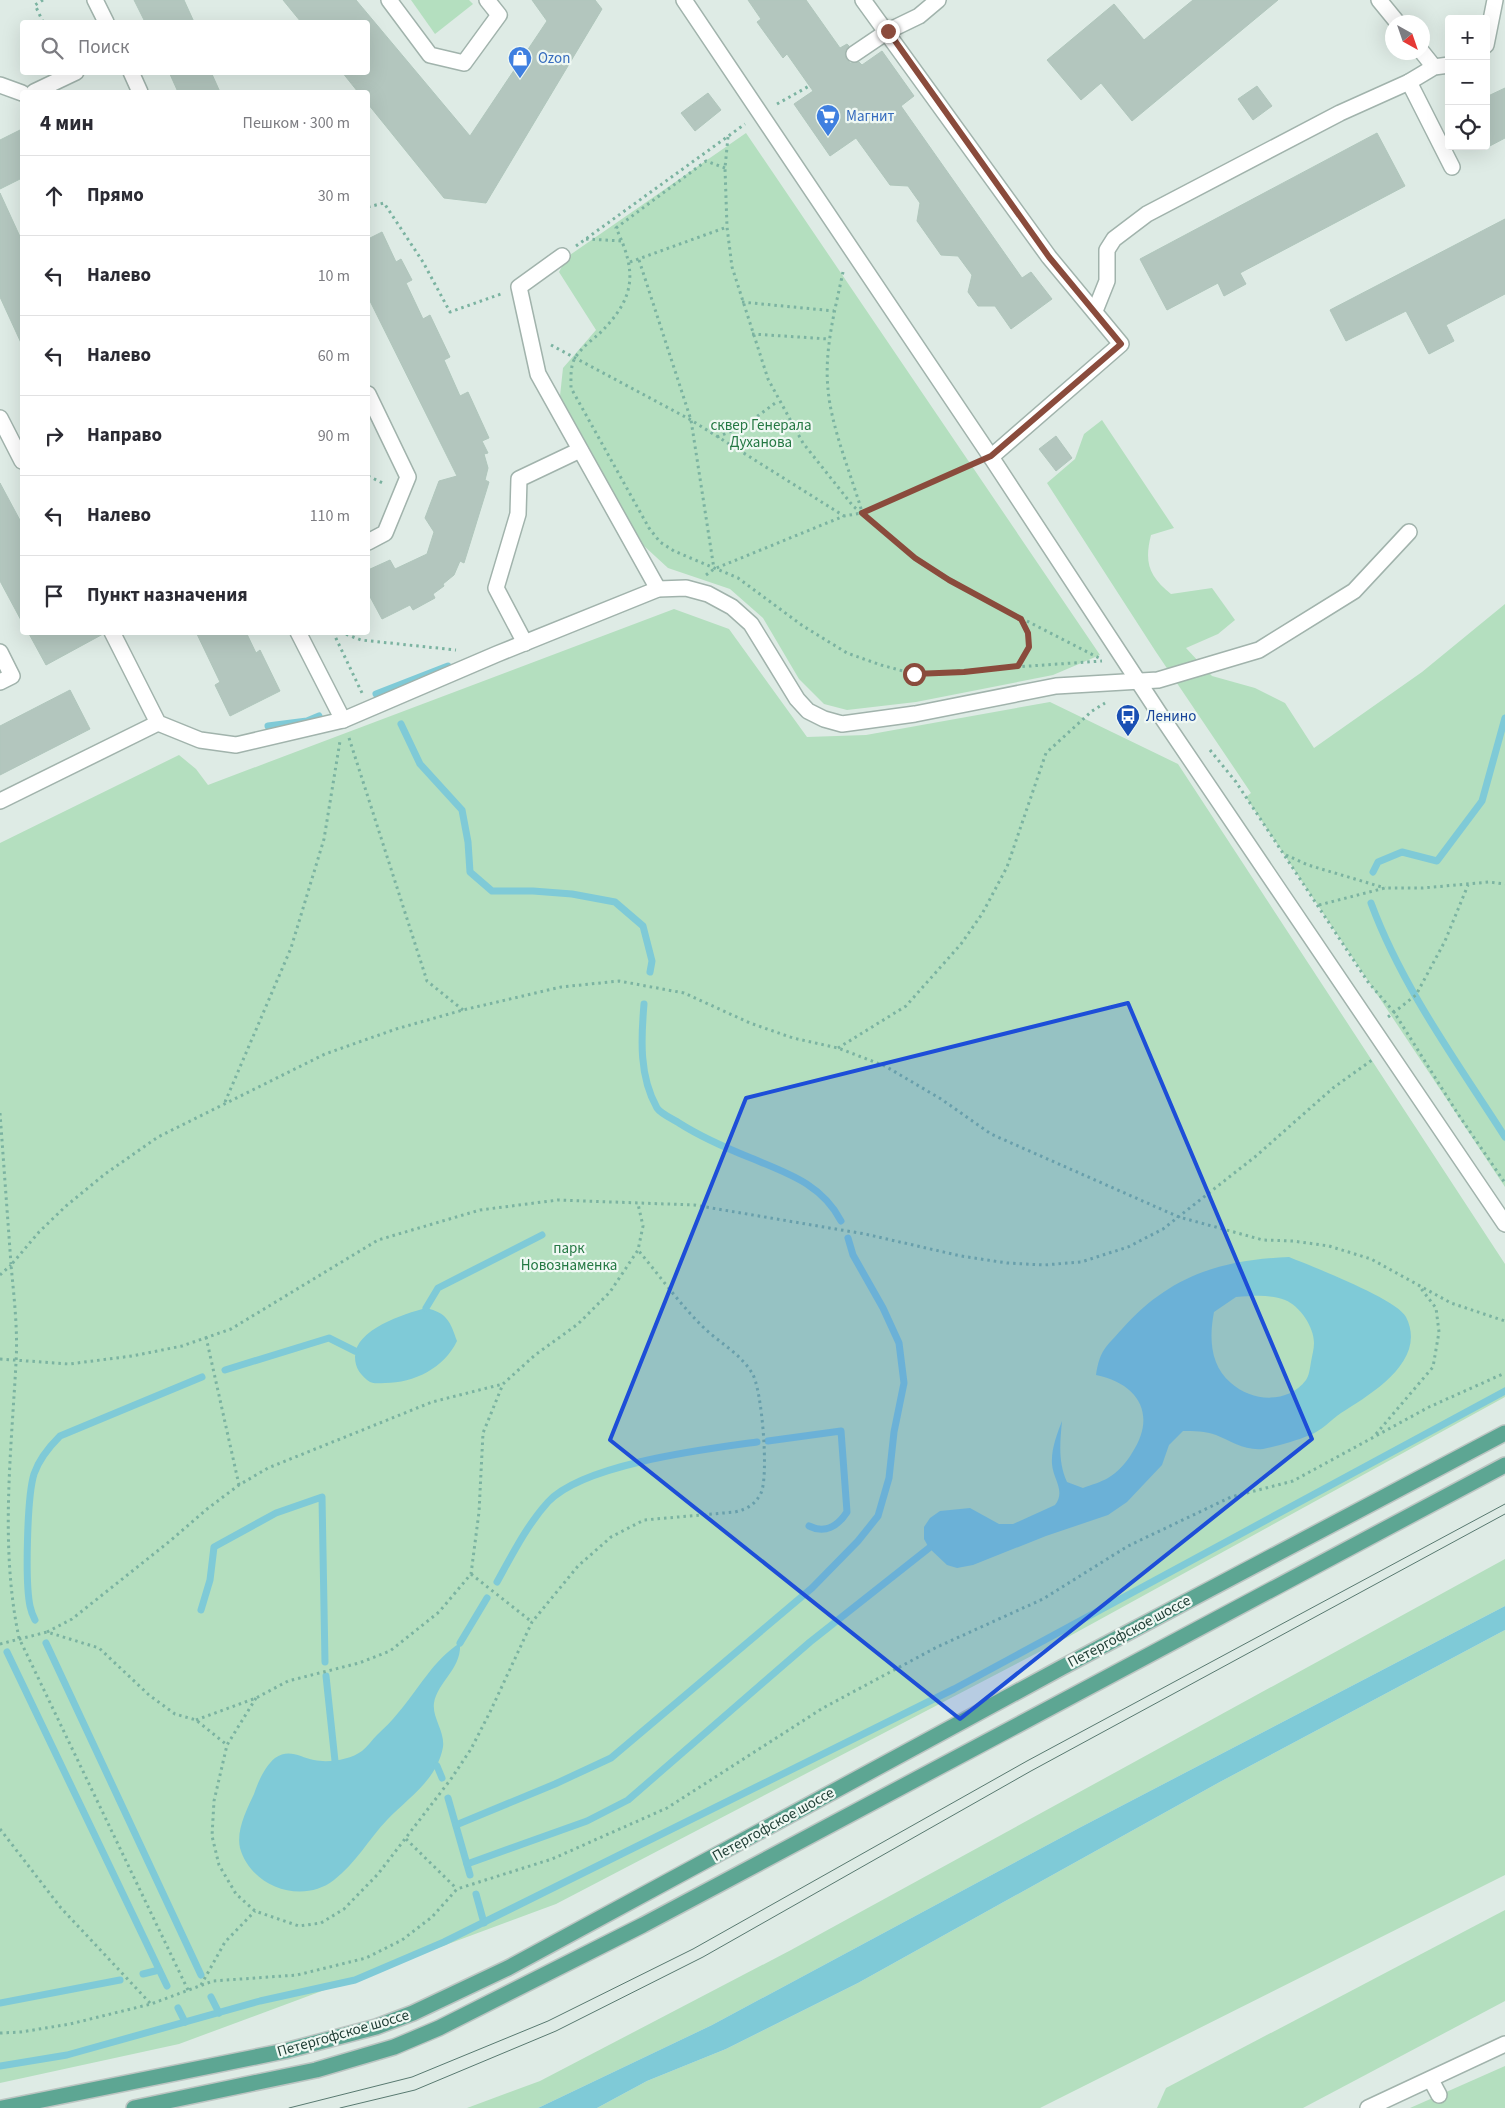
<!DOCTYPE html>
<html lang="ru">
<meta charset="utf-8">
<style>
body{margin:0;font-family:"Source Sans 3",sans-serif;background:#f2f2f3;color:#2b2b33}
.controls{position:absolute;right:15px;top:15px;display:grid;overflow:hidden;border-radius:5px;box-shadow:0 5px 20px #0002}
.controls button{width:45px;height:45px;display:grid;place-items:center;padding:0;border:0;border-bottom:1px solid #e1e1e2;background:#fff;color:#2b2b33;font:25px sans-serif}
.compass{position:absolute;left:1385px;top:15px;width:45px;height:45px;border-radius:50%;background:#fff;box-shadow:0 5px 20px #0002;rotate:140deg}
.stop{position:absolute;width:15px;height:15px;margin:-11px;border:4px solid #8a4b3c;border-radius:50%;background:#fff}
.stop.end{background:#8a4b3c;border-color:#fff;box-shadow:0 1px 5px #0008}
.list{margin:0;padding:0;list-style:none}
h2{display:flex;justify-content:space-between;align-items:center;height:65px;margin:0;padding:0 20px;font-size:21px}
h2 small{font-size:16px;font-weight:400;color:#7c7c81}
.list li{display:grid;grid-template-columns:32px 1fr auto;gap:15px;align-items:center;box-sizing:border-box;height:80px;padding:0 20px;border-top:1px solid #e1e1e2}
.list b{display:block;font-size:19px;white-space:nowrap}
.list em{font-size:16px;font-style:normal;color:#7c7c81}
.icon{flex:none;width:28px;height:28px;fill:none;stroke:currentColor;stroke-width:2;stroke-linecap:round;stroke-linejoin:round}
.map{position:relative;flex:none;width:1505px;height:2108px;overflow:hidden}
.search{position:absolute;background:#fff;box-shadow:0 5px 20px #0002;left:20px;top:20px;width:350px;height:55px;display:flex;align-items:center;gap:12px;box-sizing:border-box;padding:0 18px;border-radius:5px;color:#7c7c81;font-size:19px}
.panel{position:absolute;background:#fff;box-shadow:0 5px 20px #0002;left:20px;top:90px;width:350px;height:545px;border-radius:5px}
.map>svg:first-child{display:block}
.green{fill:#b4dfbf}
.water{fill:#7fcad7;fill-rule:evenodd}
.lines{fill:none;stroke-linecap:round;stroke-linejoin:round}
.stream{stroke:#7fcad7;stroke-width:7}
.building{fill:#b3c6be;stroke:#b0c6bc}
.minor-casing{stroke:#a1b3ac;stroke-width:18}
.major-casing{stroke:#bcc5c2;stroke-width:18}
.path{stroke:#7bb3a1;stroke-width:3;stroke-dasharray:2.5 4;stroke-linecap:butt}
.minor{stroke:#fff;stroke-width:15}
.major{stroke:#5da693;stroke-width:15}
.tram{stroke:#587970;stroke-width:1}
.route{stroke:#8a4b3c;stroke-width:6}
.marked{fill:#1d4ed8;fill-opacity:0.2;stroke:#1d4ed8;stroke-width:4;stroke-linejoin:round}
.labels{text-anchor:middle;stroke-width:4.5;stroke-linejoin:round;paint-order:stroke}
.shop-label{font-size:15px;fill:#366cbe;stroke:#eff8f3;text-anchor:start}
.park-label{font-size:15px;fill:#247843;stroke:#eff8f3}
.transit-label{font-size:15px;fill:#164399;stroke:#eff8f3;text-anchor:start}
.street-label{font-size:15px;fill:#1e3d34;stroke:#eff8f3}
</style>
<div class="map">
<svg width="1505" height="2108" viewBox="0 0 1505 2108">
<rect width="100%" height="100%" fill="#deebe5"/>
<!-- green -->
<g class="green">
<polygon points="411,0 469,0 473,4 435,34"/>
<polygon points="746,133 1100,655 1053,675 916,702 847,710 824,704 799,679 763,618 730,589 668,568 643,545 560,396 563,368 596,330 559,272 567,257"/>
<path d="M 1102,420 L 1174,528 L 1151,535 C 1144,563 1149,576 1171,594 L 1212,588 L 1235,620 L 1218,634 L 1186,648 L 1212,676 L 1255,688 L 1285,703 L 1314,748 L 1422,672 L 1505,604 L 1505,1187 L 1246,797 L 1251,793 L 1156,652 L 1047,483 L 1075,459 L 1084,434 Z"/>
<polygon points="674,609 729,629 807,737 866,735 1050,702 1178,764 1505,1264 1505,1397 1068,1637 556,1904 179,2044 0,2083 0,843 179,755 196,769 208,785"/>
<polygon points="1505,1559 1505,1606 1079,1828 712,2025 538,2108 467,2108 540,2081 791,1950"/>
<polygon points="1505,1630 1505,1875 1040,2108 597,2108 647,2081 726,2049 858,1983 1218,1783"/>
<polygon points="1505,1910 1505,2001 1303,2108 1157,2108 1166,2088"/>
<polygon points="1505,2066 1505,2108 1410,2108"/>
</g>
<!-- water -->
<g class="water">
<path d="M 1289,1257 C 1311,1266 1397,1299 1406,1317 C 1428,1361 1371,1394 1341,1413 C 1331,1420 1321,1431 1310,1435 C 1296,1441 1277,1446 1263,1449 C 1245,1451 1231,1441 1216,1435 C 1206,1431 1193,1431 1183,1431 L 1169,1445 L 1162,1465 L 1127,1502 L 1108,1515 L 1046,1536 L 973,1565 L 957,1568 L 947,1565 L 929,1548 L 924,1539 L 924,1527 L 930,1518 L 940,1511 L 970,1508 L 999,1524 L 1013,1524 L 1055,1505 C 1066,1491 1053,1479 1052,1464 C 1051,1449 1057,1434 1062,1421 C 1060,1443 1058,1462 1067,1482 L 1083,1488 C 1091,1485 1101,1482 1108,1478 C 1117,1473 1127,1462 1132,1453 C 1157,1415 1139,1384 1096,1375 C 1100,1350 1105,1348 1122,1329 C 1169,1276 1220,1260 1289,1257 ZM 1236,1297 C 1252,1296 1270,1294 1285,1300 C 1300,1306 1314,1327 1314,1343 C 1314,1349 1312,1356 1311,1362 C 1310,1368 1309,1376 1306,1380 C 1288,1404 1252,1402 1231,1383 C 1210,1365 1209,1338 1214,1312 Z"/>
<path d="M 426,1308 C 447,1313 450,1321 457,1341 C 444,1368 414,1383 385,1383 C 380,1383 374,1384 370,1382 C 361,1376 355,1368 355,1357 C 355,1329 404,1314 426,1308 Z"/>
<polygon points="1505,1606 1505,1630 1218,1783 858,1983 726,2049 647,2081 597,2108 538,2108 712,2025 1079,1828"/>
<path d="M 460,1643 C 462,1669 438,1681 434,1703 C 432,1718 445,1731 443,1747 C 437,1780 408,1798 387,1820 C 368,1840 356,1863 334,1880 C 302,1905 251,1887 240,1848 C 236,1830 247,1809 254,1794 C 258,1782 265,1766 275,1758 C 289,1748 300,1757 314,1760 C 328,1763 350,1760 362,1751 C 367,1747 372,1740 377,1735 C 384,1728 392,1721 398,1713 C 419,1689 433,1660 460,1643 Z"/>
</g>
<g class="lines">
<!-- stream -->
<g class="stream">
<polyline points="376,694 448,666"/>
<polyline points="401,724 420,764 462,810 468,842 470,872 492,891 533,891 572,894 615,902 643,926 652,961 650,972"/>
<polyline points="268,726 307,721 319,716"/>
<polyline points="1373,872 1378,862 1402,852 1437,861 1482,801 1505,718"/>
<path d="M 1371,903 C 1402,987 1457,1062 1505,1137"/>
<path d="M 644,1004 C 641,1039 639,1076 657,1108 C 661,1114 673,1119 679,1123 C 701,1137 726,1148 751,1158 C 787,1173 822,1184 841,1221"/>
<polyline points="426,1308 438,1288 542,1235"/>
<polyline points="225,1370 329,1338 355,1351"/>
<path d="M 768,1441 L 841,1431 L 847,1512 C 838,1526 825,1534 809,1526"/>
<path d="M 497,1582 C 512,1555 527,1525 548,1502 C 583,1464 706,1449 757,1442"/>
<polyline points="201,1610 210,1580 214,1547 276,1513 322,1497 325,1662"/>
<path d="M 35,1620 C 33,1616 31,1611 30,1606 C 25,1582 27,1497 34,1474 C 39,1459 49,1447 60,1436 L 202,1377"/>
<polyline points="46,1643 201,1975"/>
<polyline points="460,1643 487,1598"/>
<polyline points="7,1652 167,1986"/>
<polyline points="326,1676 335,1761"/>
<polyline points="437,1766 442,1778"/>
<polyline points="448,1798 470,1875"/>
<polyline points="456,1825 555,1784 611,1758 812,1588 858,1541 878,1516 889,1478 894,1432 904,1383 899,1343 883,1308 853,1255 848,1238"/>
<polyline points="467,1864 587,1821 628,1800 810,1642 929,1548"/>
<polyline points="476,1894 484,1923"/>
<polyline points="143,1974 159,1970"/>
<polyline points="211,1997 219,2013"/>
<polyline points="0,2003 120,1980"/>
<polyline points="178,2008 185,2022"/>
<polyline points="0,2066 67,2055 260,2001 355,1980 444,1942 954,1689 1505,1391"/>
</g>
</g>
<!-- building -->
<g class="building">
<polygon points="134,0 184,0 194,22 145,22"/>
<polygon points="283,0 356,0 470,136 547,21 532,0 595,0 602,9 486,203 444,198 368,104 368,92 358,92 342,72 368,72 368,22 301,22"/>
<polygon points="748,0 806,0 840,48 847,44 849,46 845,55 850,63 859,62 862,65 882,51 914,96 901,106 1022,278 1031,272 1052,299 1011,329 995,306 978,306 968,292 972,275 958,256 941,255 917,221 920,203 908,186 890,185 856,138 830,156 794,104 813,91 787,54 783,58 757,22 761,19"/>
<polygon points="1193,0 1278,0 1132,121 1101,83 1081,100 1047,60 1114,4 1144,40"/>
<polygon points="169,72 211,72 220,92 178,92"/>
<polygon points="1257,86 1272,106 1253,120 1238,99"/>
<polygon points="1505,88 1505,138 1486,148 1486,97"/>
<polygon points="708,93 721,110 695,131 681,113"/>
<polygon points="22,129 22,178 0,189 0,140"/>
<polygon points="1377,133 1405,186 1240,273 1246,284 1224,296 1218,283 1167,310 1140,259"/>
<polygon points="0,193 22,241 22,345 0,297"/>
<polygon points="1505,219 1505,294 1446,325 1454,341 1429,354 1406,311 1346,341 1330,310"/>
<polygon points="382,232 396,262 401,259 412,280 406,283 423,319 430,315 450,357 444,360 460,396 468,392 489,438 482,441 488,453 484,454 488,468 485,480 489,482 464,563 460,561 454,575 443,584 444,586 433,594 435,598 413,610 410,605 382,619 368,593 368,570 390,560 395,569 427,554 434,532 425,518 439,481 457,476 368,297 368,239"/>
<polygon points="1056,436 1072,458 1056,471 1039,449"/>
<polygon points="0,483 22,524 22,622 0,581"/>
<polygon points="28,632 103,632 103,634 46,665"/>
<polygon points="196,632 246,632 256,653 260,650 280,691 230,716 215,685 220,682"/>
<polygon points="70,690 90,729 0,775 0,726"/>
</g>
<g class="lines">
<!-- minor casing -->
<g class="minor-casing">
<g id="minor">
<polyline points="95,0 106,22"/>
<polyline points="389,0 430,55 464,63 499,15 487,0"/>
<polyline points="684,0 991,457 1159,713 1505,1224"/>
<polyline points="863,0 1049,257 1121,344 991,457"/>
<polyline points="1379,0 1397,22"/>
<polyline points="1486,45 1495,0"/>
<polyline points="1422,52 1434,67"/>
<polyline points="854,54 888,31 919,16 938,0"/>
<polyline points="131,72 140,92"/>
<polyline points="1409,82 1434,67 1449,65"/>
<polyline points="0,85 22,93"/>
<polyline points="34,92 76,72"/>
<polyline points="562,256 519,287 538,374 658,589"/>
<polyline points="1095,311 1107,281 1107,250 1114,239 1147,214 1340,113 1409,82 1452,167"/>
<polyline points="368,394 408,477 385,533 368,542"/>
<polyline points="0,418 22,461"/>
<polyline points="112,632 158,723 200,740 236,745 343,720 497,654 658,589 686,588 708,594 732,607 751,624 797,699 808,711 824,719 842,724 915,714 1056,686 1158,680 1259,650 1354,591 1409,532"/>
<polyline points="298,632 343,720"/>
<polyline points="525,643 496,588 518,514 519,479 580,450"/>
<polyline points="0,652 12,676 0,682"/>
<polyline points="0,801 158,723"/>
<polyline points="1431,2080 1439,2095"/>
<polyline points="1368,2108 1505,2044"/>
</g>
</g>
<!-- major casing -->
<g class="major-casing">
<g id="major">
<polyline points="2,2108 285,2051 376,2027 413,2013 508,1968 1061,1668 1505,1433"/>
<polyline points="134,2108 316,2070 394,2047 439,2028 643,1925 1505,1465"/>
</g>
</g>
<!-- path -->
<g class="path">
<polyline points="43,0 35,5 43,22"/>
<polyline points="777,104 811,85"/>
<polyline points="728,137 725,168 727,227 732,267 768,379 803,443 853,506 915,558 982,598 1101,659"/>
<path d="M 725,168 L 706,161 L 616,228 C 637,272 636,297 600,333 C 592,340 581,348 575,358 C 570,366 571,379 571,388 L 649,528 L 660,542 L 674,551 L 738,578 L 803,626 L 847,653 L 881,665 L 914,674 L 1102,661"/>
<polyline points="368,207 384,203 423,262 450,312 501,294"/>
<polyline points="586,239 622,241"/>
<polyline points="576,246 745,124"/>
<polyline points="639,260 691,420 714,569"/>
<polyline points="630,262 727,227"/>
<path d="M 843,272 C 835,310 824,350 828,389 C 831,427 851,474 862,512"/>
<polyline points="742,302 834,311"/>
<polyline points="752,334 829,339"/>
<polyline points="551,345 691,420 844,516"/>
<polyline points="717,437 744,426 778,401"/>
<polyline points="368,476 385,484"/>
<polyline points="706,575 714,569 844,516 862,513 974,464"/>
<polyline points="333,632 362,693"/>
<polyline points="340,632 361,640 456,650"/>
<path d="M 1018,666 C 1031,649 1030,638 1021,619"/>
<polyline points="349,738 427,981 463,1010"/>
<polyline points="1210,750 1236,782 1368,982 1394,1012 1458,1114 1505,1183"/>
<polyline points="1286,855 1308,865 1385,888"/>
<polyline points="1319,905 1385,888 1423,888 1489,882 1505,884"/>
<polyline points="1388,1017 1416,995 1445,941 1468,885"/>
<polyline points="838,1048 906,1006 961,944 982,914 1007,867 1046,753 1092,711 1105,703"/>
<polyline points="225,1102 291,948 324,839 340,741"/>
<polyline points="0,1113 11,1264"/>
<polyline points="0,1275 11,1265"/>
<polyline points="206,1337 239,1485"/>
<polyline points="0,1359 69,1364 132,1356 182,1346 231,1329 378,1240 480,1210 558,1200 694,1205 865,1234 961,1256 1007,1263 1044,1265 1081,1262 1128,1247 1163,1229 1256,1156 1333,1088 1372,1060"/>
<polyline points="1376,1434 1433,1367 1439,1332 1436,1308 1419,1286"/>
<polyline points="471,1574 532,1622"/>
<polyline points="47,1632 72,1619 170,1541 207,1509 239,1485 268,1468 432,1402 503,1384"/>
<polyline points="0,1644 47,1632 99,1648 149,1695 175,1714 196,1720 227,1745"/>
<path d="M 256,1698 L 227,1745 L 214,1801 L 212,1836 L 219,1865 L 236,1894 L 255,1911 L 299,1926 L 321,1923 L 344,1909 L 378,1874 L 451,1779 L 471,1749 L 490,1712 L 532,1622 L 578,1566 L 611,1537 L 644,1520 L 735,1512 C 747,1509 755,1505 761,1493 C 769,1476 762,1388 752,1373 C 740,1353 718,1342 702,1326 C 679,1303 659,1275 638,1250"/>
<polyline points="196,1720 256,1698 288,1681 359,1663 390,1651 439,1612 471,1574 479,1512 483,1433 503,1384 535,1355 578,1324 610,1292 638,1250 643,1226 638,1204"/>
<polyline points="0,1829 61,1908 151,2004"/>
<polyline points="406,1839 457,1889"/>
<polyline points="201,1985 225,1942 255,1911"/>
<path d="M 188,1990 L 19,1638 C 0,1548 11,1455 16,1363 C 18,1330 14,1297 11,1265 L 39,1232 L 66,1206 L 105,1174 L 158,1137 L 325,1054 L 396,1029 L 463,1010 L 561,987 L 619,981 L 684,993 L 750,1023 L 793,1038 L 838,1048 L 885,1066 L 941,1099 L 991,1134 L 1179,1217 L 1263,1240 L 1293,1241 L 1329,1246 L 1371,1259 L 1451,1303 L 1505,1321"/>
<polyline points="0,2033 21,2032 70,2024 151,2004 213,1981 297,1975 366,1958 402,1940 432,1917 457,1889 552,1859 667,1808 823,1708 937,1647 1043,1599 1128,1546 1231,1497 1293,1481 1429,1407 1505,1373"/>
</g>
<!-- minor -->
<use href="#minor" class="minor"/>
<!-- major -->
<use href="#major" class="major"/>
<!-- tram -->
<g class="tram">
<polyline points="289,2108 412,2077 548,2021 693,1949 1027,1761 1505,1504"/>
<polyline points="340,2108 415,2090 556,2031 703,1957 1031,1771 1505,1514"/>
</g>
</g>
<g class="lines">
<!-- route -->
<polyline class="route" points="888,31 1049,257 1121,344 991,456 862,513 915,558 949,580 1021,619 1028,633 1029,647 1018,666 964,672 914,674"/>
</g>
<!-- marked area -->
<path class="marked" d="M 1128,1003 L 1312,1439 L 960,1719 L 610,1440 L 746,1098 Z"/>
<!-- icons -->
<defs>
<g id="shop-pin" transform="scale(1.25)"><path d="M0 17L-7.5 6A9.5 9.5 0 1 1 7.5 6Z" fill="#3f7fe0" stroke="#eff8f3"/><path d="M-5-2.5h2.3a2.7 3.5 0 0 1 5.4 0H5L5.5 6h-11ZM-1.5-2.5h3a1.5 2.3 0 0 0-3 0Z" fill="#fff"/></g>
<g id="supermarket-pin" transform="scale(1.25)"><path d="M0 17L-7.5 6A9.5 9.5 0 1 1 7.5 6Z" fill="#3f7fe0" stroke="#eff8f3"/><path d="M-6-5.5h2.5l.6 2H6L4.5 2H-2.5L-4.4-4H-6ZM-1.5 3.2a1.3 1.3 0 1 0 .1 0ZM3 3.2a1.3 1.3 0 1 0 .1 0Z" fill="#fff"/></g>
<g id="bus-pin" transform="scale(1.25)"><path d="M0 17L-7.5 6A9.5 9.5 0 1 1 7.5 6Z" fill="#1a4fb4" stroke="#eff8f3"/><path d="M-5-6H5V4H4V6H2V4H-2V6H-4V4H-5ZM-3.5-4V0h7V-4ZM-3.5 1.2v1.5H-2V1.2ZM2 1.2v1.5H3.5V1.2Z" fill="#fff"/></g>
</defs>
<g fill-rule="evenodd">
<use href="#shop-pin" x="520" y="58"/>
<use href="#supermarket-pin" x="828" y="116"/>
<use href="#bus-pin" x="1128" y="716"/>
</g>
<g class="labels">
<!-- shop labels -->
<g class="shop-label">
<text x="538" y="63">Ozon</text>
<text x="846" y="121">Магнит</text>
</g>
<!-- park labels -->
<g class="park-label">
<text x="761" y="430">сквер Генерала<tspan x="761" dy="17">Духанова</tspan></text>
<text x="569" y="1253">парк<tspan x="569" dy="17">Новознаменка</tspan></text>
</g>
<!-- transit labels -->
<g class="transit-label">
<text x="1146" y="721">Ленино</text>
</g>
<!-- street labels -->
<g class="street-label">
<text transform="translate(1129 1631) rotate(-28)" y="5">Петергофское шоссе</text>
<text transform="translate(773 1824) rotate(-29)" y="5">Петергофское шоссе</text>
<text transform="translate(343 2033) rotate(-16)" y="5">Петергофское шоссе</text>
</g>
</g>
</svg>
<div class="controls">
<button>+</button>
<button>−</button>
<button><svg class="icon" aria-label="locate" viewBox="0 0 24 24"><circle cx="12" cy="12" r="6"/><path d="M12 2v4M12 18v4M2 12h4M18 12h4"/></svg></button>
</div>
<svg class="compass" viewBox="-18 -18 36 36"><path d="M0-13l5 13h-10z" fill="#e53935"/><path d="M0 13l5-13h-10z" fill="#7c7c81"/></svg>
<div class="stop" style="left:914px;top:674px"></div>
<div class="stop end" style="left:888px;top:31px"></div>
<div class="search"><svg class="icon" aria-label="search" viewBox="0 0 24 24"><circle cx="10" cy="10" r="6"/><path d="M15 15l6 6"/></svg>Поиск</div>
<section class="panel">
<h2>4 мин<small>Пешком · 300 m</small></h2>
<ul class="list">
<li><svg class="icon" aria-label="ahead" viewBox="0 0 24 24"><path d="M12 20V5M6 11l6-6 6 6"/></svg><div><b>Прямо</b></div><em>30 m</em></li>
<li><svg class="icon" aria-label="left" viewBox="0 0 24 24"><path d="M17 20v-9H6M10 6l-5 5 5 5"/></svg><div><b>Налево</b></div><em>10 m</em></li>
<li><svg class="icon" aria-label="left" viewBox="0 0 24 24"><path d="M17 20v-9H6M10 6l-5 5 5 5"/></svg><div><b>Налево</b></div><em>60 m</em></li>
<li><svg class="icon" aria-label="right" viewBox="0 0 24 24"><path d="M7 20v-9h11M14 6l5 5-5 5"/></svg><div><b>Направо</b></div><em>90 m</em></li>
<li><svg class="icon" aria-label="left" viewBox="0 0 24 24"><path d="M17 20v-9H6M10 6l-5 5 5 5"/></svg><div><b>Налево</b></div><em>110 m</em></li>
<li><svg class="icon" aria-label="arrive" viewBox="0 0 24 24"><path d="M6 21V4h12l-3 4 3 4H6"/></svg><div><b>Пункт назначения</b></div></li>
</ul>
</section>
</div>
